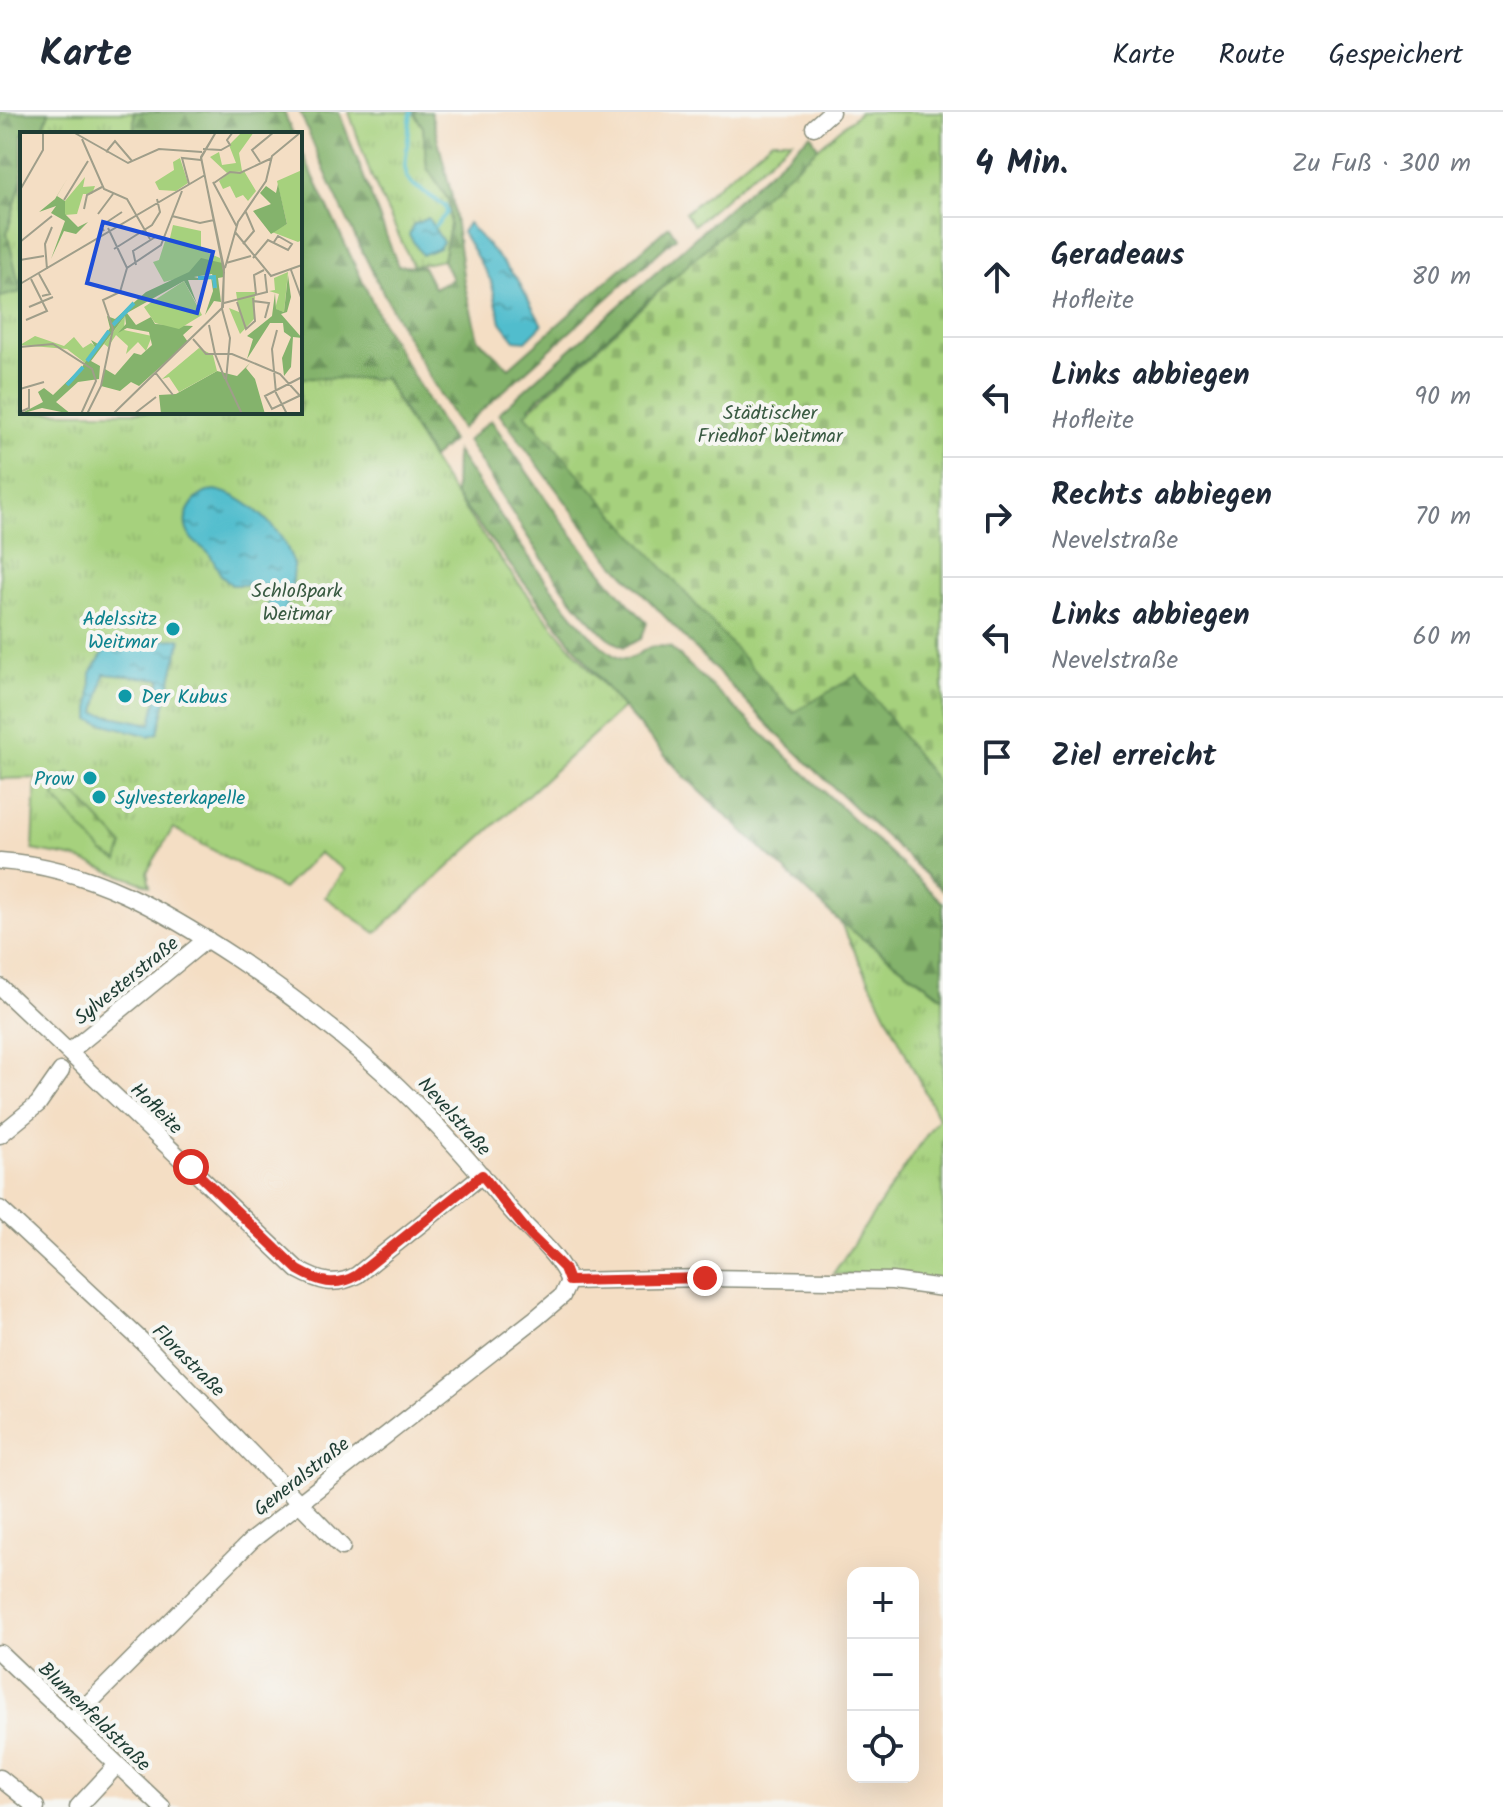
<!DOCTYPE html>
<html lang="de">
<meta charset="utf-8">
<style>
body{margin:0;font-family:Kalam,sans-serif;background:#f2f2f3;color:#1f2937}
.controls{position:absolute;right:24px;bottom:24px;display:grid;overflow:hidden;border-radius:16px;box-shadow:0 8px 32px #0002}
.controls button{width:72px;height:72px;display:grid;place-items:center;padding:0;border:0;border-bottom:2px solid #e0e1e3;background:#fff;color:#1f2937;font:40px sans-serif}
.stop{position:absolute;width:24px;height:24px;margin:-18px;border:6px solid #d93025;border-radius:50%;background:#fff}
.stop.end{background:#d93025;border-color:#fff;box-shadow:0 2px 8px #0008}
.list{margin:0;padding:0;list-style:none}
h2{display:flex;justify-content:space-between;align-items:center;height:104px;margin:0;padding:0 32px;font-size:34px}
h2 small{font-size:26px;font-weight:400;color:#747a83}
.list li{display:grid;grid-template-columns:52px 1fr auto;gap:24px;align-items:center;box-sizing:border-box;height:120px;padding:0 32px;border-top:2px solid #e0e1e3}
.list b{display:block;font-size:30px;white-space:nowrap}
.list p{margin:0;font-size:26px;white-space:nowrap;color:#747a83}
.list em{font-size:26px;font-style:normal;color:#747a83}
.icon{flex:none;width:44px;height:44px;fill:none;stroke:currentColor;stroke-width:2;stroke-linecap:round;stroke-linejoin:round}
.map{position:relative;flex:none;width:943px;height:1695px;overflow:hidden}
header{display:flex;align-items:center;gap:48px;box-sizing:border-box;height:112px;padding:0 40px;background:#fff;border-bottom:2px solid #e0e1e3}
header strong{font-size:38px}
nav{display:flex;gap:44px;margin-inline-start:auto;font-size:28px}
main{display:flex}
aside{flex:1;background:#fff}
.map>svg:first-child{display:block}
.grass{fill:url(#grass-tufts);stroke:#628758;stroke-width:2}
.forest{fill:url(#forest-firs);stroke:#527850;stroke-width:2}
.cemetery{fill:url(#cemetery-stones);stroke:#628758;stroke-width:2}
.water{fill:url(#water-ripples);stroke:#387d80;stroke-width:2;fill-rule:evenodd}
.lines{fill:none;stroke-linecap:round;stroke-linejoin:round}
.stream{stroke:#51bdcd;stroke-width:4}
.street-casing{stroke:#8a8e7c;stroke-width:19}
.street{stroke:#fff;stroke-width:16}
.route{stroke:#d93025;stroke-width:10}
.culture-dot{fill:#0f9aa8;stroke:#f6f6f2;stroke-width:3}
.labels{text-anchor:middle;stroke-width:8;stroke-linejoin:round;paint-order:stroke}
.park-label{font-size:20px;fill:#3a5b43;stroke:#f6f6f2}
.culture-label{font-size:20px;fill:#0d838f;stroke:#f6f6f2;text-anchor:end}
.street-label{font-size:20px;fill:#1f3d34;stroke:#f6f6f2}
.inset-river{fill:none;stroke:#51bdcd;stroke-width:4}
.inset-road{fill:none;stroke:#9f9e8a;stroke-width:2}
.view{fill:#1d4ed8;fill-opacity:0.15;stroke:#1d4ed8;stroke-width:4}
.inset-edge{fill:none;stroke:#1f3d34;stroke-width:4}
</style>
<header>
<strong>Karte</strong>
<nav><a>Karte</a><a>Route</a><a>Gespeichert</a></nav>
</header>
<main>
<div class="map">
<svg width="943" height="1695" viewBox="0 0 943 1695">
<defs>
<pattern id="grass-tufts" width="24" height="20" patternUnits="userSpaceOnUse" patternTransform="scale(2)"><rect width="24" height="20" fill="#a6d17d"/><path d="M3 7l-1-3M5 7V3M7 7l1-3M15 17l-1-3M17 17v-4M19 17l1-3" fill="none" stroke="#8eb46d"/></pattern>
<pattern id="forest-firs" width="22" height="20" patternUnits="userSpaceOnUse" patternTransform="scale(2)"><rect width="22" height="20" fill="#84b36c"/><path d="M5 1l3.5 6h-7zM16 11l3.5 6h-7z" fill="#6b935a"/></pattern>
<pattern id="cemetery-stones" width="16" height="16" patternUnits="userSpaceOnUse" patternTransform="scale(2)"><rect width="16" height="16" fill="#a6d17d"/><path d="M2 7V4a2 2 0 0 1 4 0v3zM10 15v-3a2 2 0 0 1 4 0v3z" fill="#8eb46d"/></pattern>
<pattern id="water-ripples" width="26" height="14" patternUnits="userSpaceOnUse" patternTransform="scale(2)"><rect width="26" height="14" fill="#51bdcd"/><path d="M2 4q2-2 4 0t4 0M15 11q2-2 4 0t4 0" fill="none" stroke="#439ba7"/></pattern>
</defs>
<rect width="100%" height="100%" fill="#f6f6f2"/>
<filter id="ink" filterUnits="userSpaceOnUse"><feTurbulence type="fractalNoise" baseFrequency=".0125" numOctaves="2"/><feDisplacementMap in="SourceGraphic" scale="16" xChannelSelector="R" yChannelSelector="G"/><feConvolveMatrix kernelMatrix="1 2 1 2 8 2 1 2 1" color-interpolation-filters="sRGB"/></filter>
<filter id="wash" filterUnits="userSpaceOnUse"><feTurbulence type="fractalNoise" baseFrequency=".006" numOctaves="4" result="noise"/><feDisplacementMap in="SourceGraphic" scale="32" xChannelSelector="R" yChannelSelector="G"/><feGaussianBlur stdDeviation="1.8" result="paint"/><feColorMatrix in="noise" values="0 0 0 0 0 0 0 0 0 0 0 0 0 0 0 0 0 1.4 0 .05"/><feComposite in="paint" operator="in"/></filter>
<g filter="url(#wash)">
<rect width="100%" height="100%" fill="#f4dec4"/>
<!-- grass -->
<g class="grass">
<polygon points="49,0 253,0 262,22 41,22"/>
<polygon points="349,0 413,0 423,15 427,56 449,89 450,113 443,148 413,154 372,66"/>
<polygon points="772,28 792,28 694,113 685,101"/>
<path d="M 22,66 L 22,300 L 300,300 L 300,108 C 350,201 397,297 456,385 C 506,460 564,528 623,596 L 376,821 L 325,785 L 344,758 L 319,741 L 283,777 L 173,716 L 147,760 L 150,774 L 75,746 L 33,738 L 36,666 L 0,667 L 0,185 L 20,179 L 7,121 Z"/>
<polygon points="840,810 943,886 943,1170 833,1162 938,1006"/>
</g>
<!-- forest -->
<g class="forest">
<polygon points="0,0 49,0 41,22 22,22 22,66 7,121 21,180 0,185"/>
<polygon points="134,0 284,0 293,22 134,22"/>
<path d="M 300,0 L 339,0 L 398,154 L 423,155 L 434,176 L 452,167 L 443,148 L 450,113 L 449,89 L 427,56 L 423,15 L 413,0 L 431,0 L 452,85 L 464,170 L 478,227 L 509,256 L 669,114 L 676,125 L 461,317 C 399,217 344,110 300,0 Z"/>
<polygon points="811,22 818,36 529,295 793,600 857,563 943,678 943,779 777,622 605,442 499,301"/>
<polygon points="300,36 383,213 452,329 432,346 385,267 300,266"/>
<path d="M 491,308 C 540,379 587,449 647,511 L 641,527 L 624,535 C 575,514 499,377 467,329 Z"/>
<path d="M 456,339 C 481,374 588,543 623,547 C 635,548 641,538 651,535 C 656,533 664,535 670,535 L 943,791 L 943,885 L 840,810 L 683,663 L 623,596 L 455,383 Z"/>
</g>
<!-- cemetery -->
<g class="cemetery">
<polygon points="860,0 943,0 943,678 857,563 793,601 525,302 775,73"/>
<polygon points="70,661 73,664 70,676 123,733 118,749 103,741 54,685 58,667"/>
</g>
<!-- water -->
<g class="water">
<polygon points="428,106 443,130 439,136 422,143 409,123 413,113"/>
<polygon points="468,111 518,168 542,213 526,229 515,228 501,210 491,169 462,120"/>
<path d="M 214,378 C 246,383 287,420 293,453 C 295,467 289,489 284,503 L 274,506 L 268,500 L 269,473 L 232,473 C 218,464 218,455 210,443 C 205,436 196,433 191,426 C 177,405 193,383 214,378 Z"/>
<path d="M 181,527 L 158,621 L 149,624 L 90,608 L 91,561 L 103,541 L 105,530 ZM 104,562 L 161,567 L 151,612 L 96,601 Z"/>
</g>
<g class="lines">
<!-- stream -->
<polyline class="stream" points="411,0 405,54 407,65 412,72 445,94 447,101 435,114"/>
</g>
</g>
<g filter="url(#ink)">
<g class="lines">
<!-- street casing -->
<g class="street-casing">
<g id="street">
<polyline points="814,15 831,0"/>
<path d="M 0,749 C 90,755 164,799 237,847 C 349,922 423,991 508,1095 C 528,1119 558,1141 569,1169"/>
<path d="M 0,875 L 298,1158 C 320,1170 335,1175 357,1163 L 482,1063"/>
<polyline points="69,940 207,827"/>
<polyline points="0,1023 38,992 61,959"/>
<polyline points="0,1097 144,1231 342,1435"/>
<polyline points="569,1169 705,1166 892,1169 943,1176"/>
<polyline points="0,1541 162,1695"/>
<polyline points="71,1609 252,1428 536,1206 562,1184 569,1169"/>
<polyline points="0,1666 36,1695"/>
<polyline points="78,1695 117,1653"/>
</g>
</g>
<!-- street -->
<use href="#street" class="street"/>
</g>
</g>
<g class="lines" filter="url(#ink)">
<!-- route -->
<path class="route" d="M 191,1055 L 298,1158 C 319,1170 335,1176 357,1163 L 482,1063 L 531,1124 L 564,1156 L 569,1169 L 705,1166"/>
</g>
<!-- markers -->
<g class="culture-dot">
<circle cx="173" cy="517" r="8"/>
<circle cx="125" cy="584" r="8"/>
<circle cx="90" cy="666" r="8"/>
<circle cx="99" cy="685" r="8"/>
</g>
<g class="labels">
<!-- park labels -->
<g class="park-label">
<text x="770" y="307">Städtischer<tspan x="770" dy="23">Friedhof Weitmar</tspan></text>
<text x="297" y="485">Schloßpark<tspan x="297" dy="23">Weitmar</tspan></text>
</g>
<!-- culture labels -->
<g class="culture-label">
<text x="157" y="513">Adelssitz<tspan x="157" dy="23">Weitmar</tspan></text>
<text x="141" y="591" text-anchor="start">Der Kubus</text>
<text x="74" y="673">Prow</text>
<text x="115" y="692" text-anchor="start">Sylvesterkapelle</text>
</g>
<!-- street labels -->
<g class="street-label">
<text transform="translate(126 868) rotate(-39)" y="7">Sylvesterstraße</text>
<text transform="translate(157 996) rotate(44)" y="7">Hofleite</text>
<text transform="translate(455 1004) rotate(48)" y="7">Nevelstraße</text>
<text transform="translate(189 1248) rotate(45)" y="7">Florastraße</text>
<text transform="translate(301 1364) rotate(-38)" y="7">Generalstraße</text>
<text transform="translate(95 1604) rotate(44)" y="7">Blumenfeldstraße</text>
</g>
</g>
<!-- overview -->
<g transform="translate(20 20)">
<rect width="282" height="282" fill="#f4dec4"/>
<path d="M 222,0 L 234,0 L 219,21 L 222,39 L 207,41 L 190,25 L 199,20 L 202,33 L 216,31 L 209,13 ZM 282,38 L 282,108 L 278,110 L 252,100 L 267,92 L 257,49 ZM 65,45 L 63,55 L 75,54 L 72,62 L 63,62 L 57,82 L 45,83 L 45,69 ZM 153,93 L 181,99 L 181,118 L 200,126 L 202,135 L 144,150 L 133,130 L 139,128 L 145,109 L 149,110 ZM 268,140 L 264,180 L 269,196 L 264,180 L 255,177 L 259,162 L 249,159 L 255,158 L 254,146 ZM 216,160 L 235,160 L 234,187 L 220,202 L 209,176 L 219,180 ZM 105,184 L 104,198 L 132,204 L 126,219 L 118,210 L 106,222 L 108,214 L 96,203 L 88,215 L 84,212 ZM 15,204 L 44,214 L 54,205 L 63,216 L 71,211 L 75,214 L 65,231 L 47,217 L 0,213 Z" fill="#a6d17d"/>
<path d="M 47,47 L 37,64 L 45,69 L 45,82 L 58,95 L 68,90 L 56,102 L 44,99 L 31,127 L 45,89 L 31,81 L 36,74 L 19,80 L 35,67 ZM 258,52 L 267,92 L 251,102 L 233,79 L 251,72 L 240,61 L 246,54 L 256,61 ZM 181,126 L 202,131 L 204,145 L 198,146 L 201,170 L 194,169 L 185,183 L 193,159 L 191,145 L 197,157 L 192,142 L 174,145 L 187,148 L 168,148 L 177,172 L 164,149 L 107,181 L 116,193 L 131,185 L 135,192 L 173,194 L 163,203 L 168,210 L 119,254 L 111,250 L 100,259 L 81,254 L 85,237 L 95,243 L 114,221 L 121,223 L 132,213 L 129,200 L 107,196 L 98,201 L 106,192 L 105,184 L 71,229 L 80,234 L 79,247 L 58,250 L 36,270 L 51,282 L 22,276 L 0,282 L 23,270 L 18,260 L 24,256 L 33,263 L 62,235 L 75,215 L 71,208 L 78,212 L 90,196 L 87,184 L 95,187 L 126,160 L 169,140 ZM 268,143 L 271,165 L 267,180 L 261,182 L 282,206 L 273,205 L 271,235 L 264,244 L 262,226 L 271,205 L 264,200 L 263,191 L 250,191 L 227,227 L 233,207 L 227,204 L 252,184 L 255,161 L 256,177 L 264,180 ZM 230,231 L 226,236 L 235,247 L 245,282 L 141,282 L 139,263 L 156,262 L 197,239 L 217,244 Z" fill="#84b36c"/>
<path d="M 160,26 L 168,51 L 156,59 L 139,58 L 135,50 L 154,38 L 153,30 ZM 224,39 L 236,59 L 228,69 L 223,63 L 216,66 L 210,54 L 203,57 L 199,49 L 210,40 ZM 164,149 L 182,183 L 159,197 L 135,191 L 124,175 ZM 179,216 L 193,223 L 197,239 L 159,260 L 149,245 L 142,247 Z" fill="#a6d17d"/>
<path class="inset-river" d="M 178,146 L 194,145 L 195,156M 93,193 L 114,171M 67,229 L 89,199M 47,253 L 63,235"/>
<path class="inset-road" d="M 53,0 L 108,31 L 139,17 L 182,20M 62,7 L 84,57 L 107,67 L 130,107M 183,17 L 201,18 L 210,13 L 207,8 L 213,0M 86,20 L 95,9 L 112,29M 240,30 L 232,18 L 254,0M 193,50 L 217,95M 194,51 L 210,40 L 220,41 L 252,26M 169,52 L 162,26 L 181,28M 0,58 L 23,18 L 23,0M 44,68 L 68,29M 64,77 L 67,63 L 82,55M 78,82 L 93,62M 152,84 L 180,91 L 194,88M 88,96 L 107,136M 84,99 L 81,94 L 102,80M 215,100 L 251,144 L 282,133M 0,110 L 32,84M 223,112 L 234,99 L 225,78M 94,117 L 132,93 L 140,80 L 137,67M 233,126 L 248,108 L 268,118 L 272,112 L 258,104 L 254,110M 0,128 L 24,124M 206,131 L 231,124M 116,133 L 113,119 L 137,104 L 145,106M 107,136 L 141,113 L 162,59M 205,136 L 218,90 L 246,49 L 252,24 L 281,0M 27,137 L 25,112 L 32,95M 271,138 L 282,168M 19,142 L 30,162 L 22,164M 0,152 L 185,43M 236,162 L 234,143 L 244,138M 233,169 L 249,171 L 245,186M 217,170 L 226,197 L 235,189 L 233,166M 204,171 L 247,160 L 245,142M 9,175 L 33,165M 202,177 L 210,206 L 206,248 L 222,282M 6,188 L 27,179 L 11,147M 189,193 L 195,222M 257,198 L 252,217 L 256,261 L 267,282M 173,207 L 186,222 L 212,222 L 260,242 L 282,266M 0,215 L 33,212 L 72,237 L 76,249 L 61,282M 195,222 L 205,247M 135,240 L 153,263M 0,257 L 24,250M 279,264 L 252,277 L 245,264 L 282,245M 0,280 L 9,276 L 9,257M 67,282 L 81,254 L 93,197 L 83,168 L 100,160 L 107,136M 93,282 L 203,175 L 204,136 L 181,26 L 196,0M 93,282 L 202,176 L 204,140 L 181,25 L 196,0M 114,282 L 136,265"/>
<path class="view" d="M 83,90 L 193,120 L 177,181 L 67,151 Z"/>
<rect width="282" height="282" class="inset-edge"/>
</g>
</svg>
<div class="controls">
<button>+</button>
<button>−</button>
<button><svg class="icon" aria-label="locate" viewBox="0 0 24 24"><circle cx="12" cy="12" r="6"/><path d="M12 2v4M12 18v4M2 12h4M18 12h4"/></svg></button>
</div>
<div class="stop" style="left:191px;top:1055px"></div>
<div class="stop end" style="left:705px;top:1166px"></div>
</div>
<aside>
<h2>4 Min.<small>Zu Fuß · 300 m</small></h2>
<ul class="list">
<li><svg class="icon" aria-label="ahead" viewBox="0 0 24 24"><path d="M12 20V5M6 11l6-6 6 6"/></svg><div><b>Geradeaus</b><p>Hofleite</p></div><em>80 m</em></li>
<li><svg class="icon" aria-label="left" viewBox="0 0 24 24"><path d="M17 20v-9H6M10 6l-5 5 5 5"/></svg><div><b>Links abbiegen</b><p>Hofleite</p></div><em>90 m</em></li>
<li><svg class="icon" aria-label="right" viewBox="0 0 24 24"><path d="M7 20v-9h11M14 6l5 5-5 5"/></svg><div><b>Rechts abbiegen</b><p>Nevelstraße</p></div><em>70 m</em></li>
<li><svg class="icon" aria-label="left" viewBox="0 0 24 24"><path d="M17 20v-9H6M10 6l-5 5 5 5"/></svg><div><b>Links abbiegen</b><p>Nevelstraße</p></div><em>60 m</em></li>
<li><svg class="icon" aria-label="arrive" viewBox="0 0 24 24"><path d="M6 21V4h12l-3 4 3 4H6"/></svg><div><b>Ziel erreicht</b></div></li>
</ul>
</aside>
</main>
